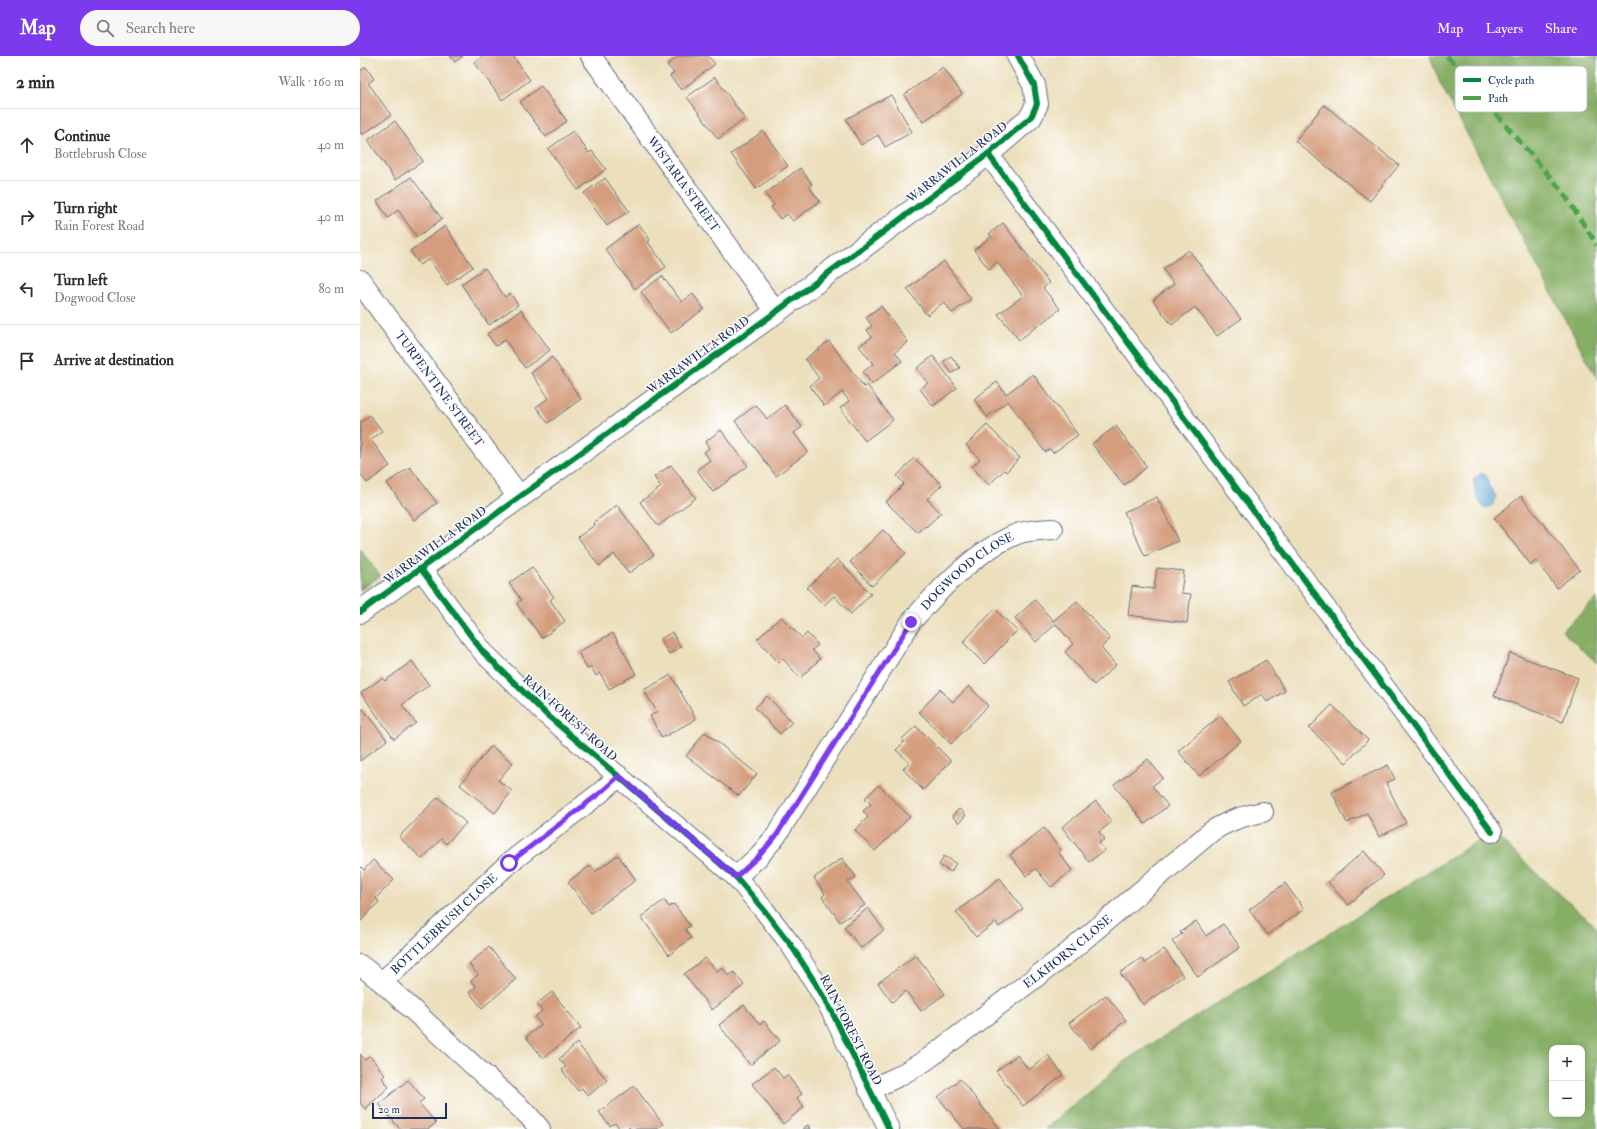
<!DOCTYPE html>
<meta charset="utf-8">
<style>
body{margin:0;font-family:"IM FELL Double Pica",serif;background:#f7f7f7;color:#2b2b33}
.controls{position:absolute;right:12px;bottom:12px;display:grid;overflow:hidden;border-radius:8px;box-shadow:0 2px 6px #0003}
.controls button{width:36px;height:36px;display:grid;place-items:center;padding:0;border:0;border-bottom:1px solid #e1e1e2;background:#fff;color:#2b2b33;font:20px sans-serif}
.scale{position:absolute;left:12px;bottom:10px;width:75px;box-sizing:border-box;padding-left:4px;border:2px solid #1b2f5e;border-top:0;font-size:11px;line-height:14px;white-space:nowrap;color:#1b2f5e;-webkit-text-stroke:3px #fff;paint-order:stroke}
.stop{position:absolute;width:12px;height:12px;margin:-9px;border:3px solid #7c3aed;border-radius:50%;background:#fff}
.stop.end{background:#7c3aed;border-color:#fff;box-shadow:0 1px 4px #0008}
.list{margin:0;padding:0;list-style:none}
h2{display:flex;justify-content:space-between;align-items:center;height:52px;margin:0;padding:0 16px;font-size:17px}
h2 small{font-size:13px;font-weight:400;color:#7c7c81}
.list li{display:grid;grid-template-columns:26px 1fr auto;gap:12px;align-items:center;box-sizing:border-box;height:72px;padding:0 16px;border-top:1px solid #e1e1e2}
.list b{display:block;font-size:15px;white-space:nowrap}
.list p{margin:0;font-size:13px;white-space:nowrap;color:#7c7c81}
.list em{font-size:13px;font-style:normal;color:#7c7c81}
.icon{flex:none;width:22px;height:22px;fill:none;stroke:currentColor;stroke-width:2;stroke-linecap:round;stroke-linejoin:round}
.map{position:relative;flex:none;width:1237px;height:1073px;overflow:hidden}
header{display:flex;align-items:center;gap:24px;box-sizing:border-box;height:56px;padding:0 20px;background:#7c3aed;color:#fff}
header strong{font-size:19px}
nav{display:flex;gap:22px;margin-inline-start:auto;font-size:14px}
.search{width:280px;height:36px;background:#f7f7f7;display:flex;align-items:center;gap:10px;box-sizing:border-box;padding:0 14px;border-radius:22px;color:#7c7c81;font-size:15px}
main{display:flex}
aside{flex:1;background:#fff}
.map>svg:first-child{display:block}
.forest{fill:#86ae65;stroke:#506e62;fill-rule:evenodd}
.water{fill:#58a3d0;stroke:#3a6997}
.building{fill:#d49d7d}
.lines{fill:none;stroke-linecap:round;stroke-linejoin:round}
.street-casing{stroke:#646d7f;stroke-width:22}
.secondary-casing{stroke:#646d7f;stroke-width:24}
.street{stroke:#fff;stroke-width:20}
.secondary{stroke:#fff;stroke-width:22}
.quiet{stroke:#4fa44a;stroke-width:5;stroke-dasharray:10 5;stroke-linecap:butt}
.cycleway-casing{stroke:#fff;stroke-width:8}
.cycleway{stroke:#00873e;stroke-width:6}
.route{stroke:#7c3aed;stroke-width:5}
.labels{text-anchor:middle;stroke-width:3;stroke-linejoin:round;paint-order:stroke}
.street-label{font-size:12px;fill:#1b2f5e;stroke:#fff}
.key{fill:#fff;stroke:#bbc1cf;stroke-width:1}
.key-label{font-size:11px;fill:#1b2f5e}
</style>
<header>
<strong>Map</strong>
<div class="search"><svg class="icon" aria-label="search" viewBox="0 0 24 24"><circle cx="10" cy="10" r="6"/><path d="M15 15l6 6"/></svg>Search here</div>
<nav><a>Map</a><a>Layers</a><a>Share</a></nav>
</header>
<main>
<aside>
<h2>2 min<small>Walk · 160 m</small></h2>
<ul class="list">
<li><svg class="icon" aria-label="ahead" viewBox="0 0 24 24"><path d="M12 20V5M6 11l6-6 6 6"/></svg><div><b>Continue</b><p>Bottlebrush Close</p></div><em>40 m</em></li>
<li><svg class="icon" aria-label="right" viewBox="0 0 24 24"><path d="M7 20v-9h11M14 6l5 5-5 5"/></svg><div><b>Turn right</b><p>Rain Forest Road</p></div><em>40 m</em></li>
<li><svg class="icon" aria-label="left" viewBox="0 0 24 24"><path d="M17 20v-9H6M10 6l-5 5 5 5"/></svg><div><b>Turn left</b><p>Dogwood Close</p></div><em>80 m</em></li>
<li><svg class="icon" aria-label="arrive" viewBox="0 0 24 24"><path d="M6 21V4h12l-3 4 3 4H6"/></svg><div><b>Arrive at destination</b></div></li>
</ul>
</aside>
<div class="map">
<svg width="1237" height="1073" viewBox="0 0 1237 1073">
<rect width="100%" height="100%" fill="#fff"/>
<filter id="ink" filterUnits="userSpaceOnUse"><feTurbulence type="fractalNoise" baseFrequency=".025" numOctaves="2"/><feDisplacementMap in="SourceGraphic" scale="8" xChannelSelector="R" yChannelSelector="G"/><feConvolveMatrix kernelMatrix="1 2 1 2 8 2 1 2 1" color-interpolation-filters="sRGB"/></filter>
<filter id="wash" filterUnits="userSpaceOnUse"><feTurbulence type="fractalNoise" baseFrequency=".012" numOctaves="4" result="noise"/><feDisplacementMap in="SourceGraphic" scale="16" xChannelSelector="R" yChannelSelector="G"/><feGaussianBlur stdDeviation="0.9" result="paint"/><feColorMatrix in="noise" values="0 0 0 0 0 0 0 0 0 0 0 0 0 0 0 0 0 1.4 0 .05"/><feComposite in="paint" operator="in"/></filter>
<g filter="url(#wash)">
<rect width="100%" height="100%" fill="#ecdfbc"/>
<!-- forest -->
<g class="forest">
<polygon points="1070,0 1237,0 1237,323 1079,25"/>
<polygon points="0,493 20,520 0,534"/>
<polygon points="1237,542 1237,607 1202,575"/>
<path d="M 1132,776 L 1237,872 L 1237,1073 L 685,1073 L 766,1004 ZM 1192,992 L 1222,992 L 1222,1058 L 1192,1058 Z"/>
</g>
<!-- water -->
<path class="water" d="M 1122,417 L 1127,420 L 1129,430 L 1136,440 L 1134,448 L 1125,453 C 1119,450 1112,428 1114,422 Z"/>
<g id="blocks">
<!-- building -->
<g class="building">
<polygon points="90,0 103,0 95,6"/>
<polygon points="123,0 153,0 170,24 142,44 114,6"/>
<polygon points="319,0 348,0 355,8 321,34 310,20 314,17 307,9"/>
<polygon points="6,11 14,23 8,27 31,59 2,79 0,76 0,15"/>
<polygon points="583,11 602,38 563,66 544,39"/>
<polygon points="355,21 385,63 358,83 327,41"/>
<polygon points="181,30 207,65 186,81 160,46"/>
<polygon points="531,39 552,76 525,91 518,79 501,89 486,63"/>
<polygon points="964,49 1039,109 1010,145 935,85"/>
<polygon points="35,65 63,105 35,124 8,84"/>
<polygon points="213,75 229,97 232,95 246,113 218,134 188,93"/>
<polygon points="403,75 428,110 396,133 371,98"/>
<polygon points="440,112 452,128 449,131 460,145 433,165 427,158 420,163 411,151 414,149 405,138"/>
<polygon points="51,121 82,163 57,181 38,154 28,162 17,145"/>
<polygon points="245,122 269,155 247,170 224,137"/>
<polygon points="643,167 689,227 683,232 700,253 659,284 638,258 663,240 637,206 629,213 614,194 632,180 629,178"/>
<polygon points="279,168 290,184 288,186 306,211 275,233 245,193"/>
<polygon points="85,170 113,211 87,229 69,203 60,209 50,195"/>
<polygon points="829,194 881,263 857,280 835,251 812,269 793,244 814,228 803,213"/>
<polygon points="584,205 611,243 592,257 584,246 567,259 547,233"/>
<polygon points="125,212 145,241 150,237 158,249 129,269 101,228"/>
<polygon points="302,220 322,246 333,238 344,253 311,277 281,236"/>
<polygon points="521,250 548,286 535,296 542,305 512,328 503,316 513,308 499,290 512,281 507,274 512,270 506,261"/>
<polygon points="161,254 190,294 165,312 145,284 136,290 127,278"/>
<polygon points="469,285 504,331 507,329 533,364 505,385 480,352 489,345 482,336 464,350 450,330 459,322 445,303"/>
<polygon points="573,300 597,332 573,350 560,333 568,327 557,312"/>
<polygon points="591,300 600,312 592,317 583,306"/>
<polygon points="192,301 221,343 188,367 176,351 189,342 171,317"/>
<polygon points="673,318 718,379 693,397 690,393 685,396 648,345 627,361 614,343 637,326 646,338"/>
<polygon points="396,349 407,363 425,349 442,371 434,377 448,396 416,420 375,365"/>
<polygon points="10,359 22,375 11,384 30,410 7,427 0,418 0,367"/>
<polygon points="627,369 660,402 646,416 644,414 629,429 612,411 620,403 606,389"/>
<polygon points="756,370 787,411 764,429 732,388"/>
<polygon points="361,374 388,410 353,436 337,414 350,404 344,396 349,392 345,386"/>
<polygon points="554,402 582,429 567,443 581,457 566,471 565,470 558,477 526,446 544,428 537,420"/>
<polygon points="311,409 336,442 298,470 280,446 301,431 294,421"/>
<polygon points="50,411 77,447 54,464 27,427"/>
<polygon points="1161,440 1220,514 1197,532 1176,505 1171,509 1134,462"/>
<polygon points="797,441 818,485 785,500 764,456"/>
<polygon points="257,449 294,499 269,517 254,498 239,510 218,481 235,469 233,467"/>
<polygon points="523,474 546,497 512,530 490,506"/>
<polygon points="477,503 511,538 491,558 474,540 464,549 447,532"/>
<polygon points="172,511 194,541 190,544 205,565 182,582 157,548 161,544 149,527"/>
<polygon points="797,512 824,515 821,537 831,538 827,567 768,559 772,530 794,533"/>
<polygon points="675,544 693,565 717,545 750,583 741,592 756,609 734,629 705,596 713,588 696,568 676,586 655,562"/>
<polygon points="635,553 657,575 624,608 603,586"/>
<polygon points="421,561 442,582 447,577 458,589 452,594 460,603 440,622 423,603 419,607 397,583"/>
<polygon points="312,576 321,591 309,598 300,583"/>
<polygon points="253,577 276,618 249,633 240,617 236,620 231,611 227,613 218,596"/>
<polygon points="1150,597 1218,622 1203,666 1134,640"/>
<polygon points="906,604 925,635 907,646 902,638 883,650 869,626"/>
<polygon points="52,605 69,629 42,649 56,667 34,683 1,637 22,622 25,625"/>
<polygon points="311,619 336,663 302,682 290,660 297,656 284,634"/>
<polygon points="609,630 628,650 591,688 559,656 580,633 593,646"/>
<polygon points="407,640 432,666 420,678 395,652"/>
<polygon points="972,649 1008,684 986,707 949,672"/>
<polygon points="3,653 27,684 0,705 0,655"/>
<polygon points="860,660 881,685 839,720 818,695"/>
<polygon points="556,670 591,705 563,734 543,713 549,706 536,694 544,686 542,683"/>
<polygon points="345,676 397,718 379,740 326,700"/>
<polygon points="131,690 153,707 138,724 152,735 135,757 100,729"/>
<polygon points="788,703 803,722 792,730 808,750 785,768 754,729"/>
<polygon points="1028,709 1035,723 1026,727 1046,767 1019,781 1007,757 987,767 972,736"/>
<polygon points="519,729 550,761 515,795 495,774 508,761 503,755 511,748 505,742"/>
<polygon points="78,741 106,767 86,788 81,783 62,803 39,781"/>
<polygon points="736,745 752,766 739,776 745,783 739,787 745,794 729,806 702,771"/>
<polygon points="599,753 606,759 599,767 592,760"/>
<polygon points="684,772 701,794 698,796 712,814 691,831 676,813 666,820 650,799"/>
<polygon points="1004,795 1024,819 988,849 968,826"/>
<polygon points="258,799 276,824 231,857 208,826 230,810 235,816"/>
<polygon points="584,800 596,807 591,816 579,809"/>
<polygon points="482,802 496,821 488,826 505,849 480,866 462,841 465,838 454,822"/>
<polygon points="13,804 34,824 16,842 19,846 0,866 0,812 1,811 4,814"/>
<polygon points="640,822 663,853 639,871 636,866 616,881 596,856"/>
<polygon points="925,827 944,853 908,879 889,854"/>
<polygon points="304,844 309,851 314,848 330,870 325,873 331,882 309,899 281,861"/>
<polygon points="508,852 524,874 501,892 484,871"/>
<polygon points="836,865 846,880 863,868 880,891 838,921 812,885 822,878 820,876"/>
<polygon points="129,891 156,923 122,952 109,936 116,931 111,925 118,919 109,908"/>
<polygon points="804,893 823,920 783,949 760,917 781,902 785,907"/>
<polygon points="556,899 585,938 561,955 546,935 532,946 518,927"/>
<polygon points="345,902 357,915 362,911 369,920 374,916 384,929 352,954 324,918"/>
<polygon points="192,936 221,972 183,1002 166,981 181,969 175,961 182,955 177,948"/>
<polygon points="746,939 766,964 730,993 709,967"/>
<polygon points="384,949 400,969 404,965 420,985 390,1009 359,969"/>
<polygon points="217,987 247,1024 228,1040 222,1032 218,1035 202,1014 206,1011 199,1003"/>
<polygon points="0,998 5,1004 10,1000 25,1019 22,1022 29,1031 5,1053 0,1047"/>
<polygon points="657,999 669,1014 688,999 703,1019 663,1050 636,1015"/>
<polygon points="414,1011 423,1022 427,1019 442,1038 437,1042 444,1051 423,1068 392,1028"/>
<polygon points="600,1023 640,1073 604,1073 578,1041"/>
<polygon points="48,1024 64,1043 59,1047 76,1067 68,1073 40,1073 19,1048"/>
<polygon points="274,1030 303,1068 296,1073 270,1073 269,1071 266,1073 260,1073 255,1067 250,1070 239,1056"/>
<polygon points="448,1069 451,1073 442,1073"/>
</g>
</g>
</g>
<g filter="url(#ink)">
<use href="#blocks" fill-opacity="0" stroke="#646d7f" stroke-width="1"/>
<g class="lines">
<!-- street casing -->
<g class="street-casing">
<g id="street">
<path id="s1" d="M 231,0 L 416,256"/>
<polyline points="628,98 1132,776"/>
<polyline points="61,513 123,596 187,659 376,821 404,854 431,889 456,928 472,956 529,1073"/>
<path id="s2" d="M 376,821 L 398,801 L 416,780 L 551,566 C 580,533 615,495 657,478 C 668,474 682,474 693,473"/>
<polyline points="0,909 22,926 168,1059 180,1073"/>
<path id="s3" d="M 22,926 L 149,807 L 240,737 L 259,720"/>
<path id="s4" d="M 509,1034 L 537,1021 L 565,1005 L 709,896 L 852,775 C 870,764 883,760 903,756"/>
</g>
</g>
<!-- secondary casing -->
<g class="secondary-casing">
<g id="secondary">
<path id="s5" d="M 0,225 L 159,441"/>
<polyline points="0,556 416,256 628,98 671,61 677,48 674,29 658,0"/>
</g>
</g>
<!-- street -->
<use href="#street" class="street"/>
<!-- secondary -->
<use href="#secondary" class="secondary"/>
<!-- quiet -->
<polyline class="quiet" points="1087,0 1202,135 1237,189"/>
<!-- cycleway casing -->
<g class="cycleway-casing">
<g id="cycleway">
<polyline points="628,98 1132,776"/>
<polyline points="61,513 123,596 187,659 376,821 404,854 431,889 456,928 472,956 529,1073"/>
<polyline points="0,556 416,256 628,98 671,61 677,48 674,29 658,0"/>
</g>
</g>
<!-- cycleway -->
<use href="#cycleway" class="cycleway"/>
</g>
</g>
<g class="lines" filter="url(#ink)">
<!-- route -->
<polyline class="route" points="149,807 240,737 259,720 376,821 398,801 416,780 551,566"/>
</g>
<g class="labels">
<!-- street labels -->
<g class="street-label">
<text transform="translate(597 106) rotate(-38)" y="4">WARRAWILLA ROAD</text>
<text dy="4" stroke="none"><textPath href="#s1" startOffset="158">WISTARIA STREET</textPath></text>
<text transform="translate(338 299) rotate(-36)" y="4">WARRAWILLA ROAD</text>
<text dy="4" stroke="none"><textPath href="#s5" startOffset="134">TURPENTINE STREET</textPath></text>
<text transform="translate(75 489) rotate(-36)" y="4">WARRAWILLA ROAD</text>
<text dy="4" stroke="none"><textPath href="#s2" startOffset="387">DOGWOOD CLOSE</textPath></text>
<text transform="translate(210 662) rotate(42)" y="4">RAIN FOREST ROAD</text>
<text dy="4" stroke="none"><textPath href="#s3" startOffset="85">BOTTLEBRUSH CLOSE</textPath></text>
<text dy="4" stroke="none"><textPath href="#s4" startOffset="243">ELKHORN CLOSE</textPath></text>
<text transform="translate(491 974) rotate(63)" y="4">RAIN FOREST ROAD</text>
</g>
</g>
<!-- legend -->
<rect x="1095" y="10" width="132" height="46" rx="6" class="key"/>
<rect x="1103" y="22" width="18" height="4" fill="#00873e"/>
<rect x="1103" y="40" width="18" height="4" fill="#4fa44a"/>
<g class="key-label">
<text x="1128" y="28">Cycle path</text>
<text x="1128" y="46">Path</text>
</g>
</svg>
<div class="controls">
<button>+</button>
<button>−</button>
</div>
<div class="scale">20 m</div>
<div class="stop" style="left:149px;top:807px"></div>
<div class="stop end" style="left:551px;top:566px"></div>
</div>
</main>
